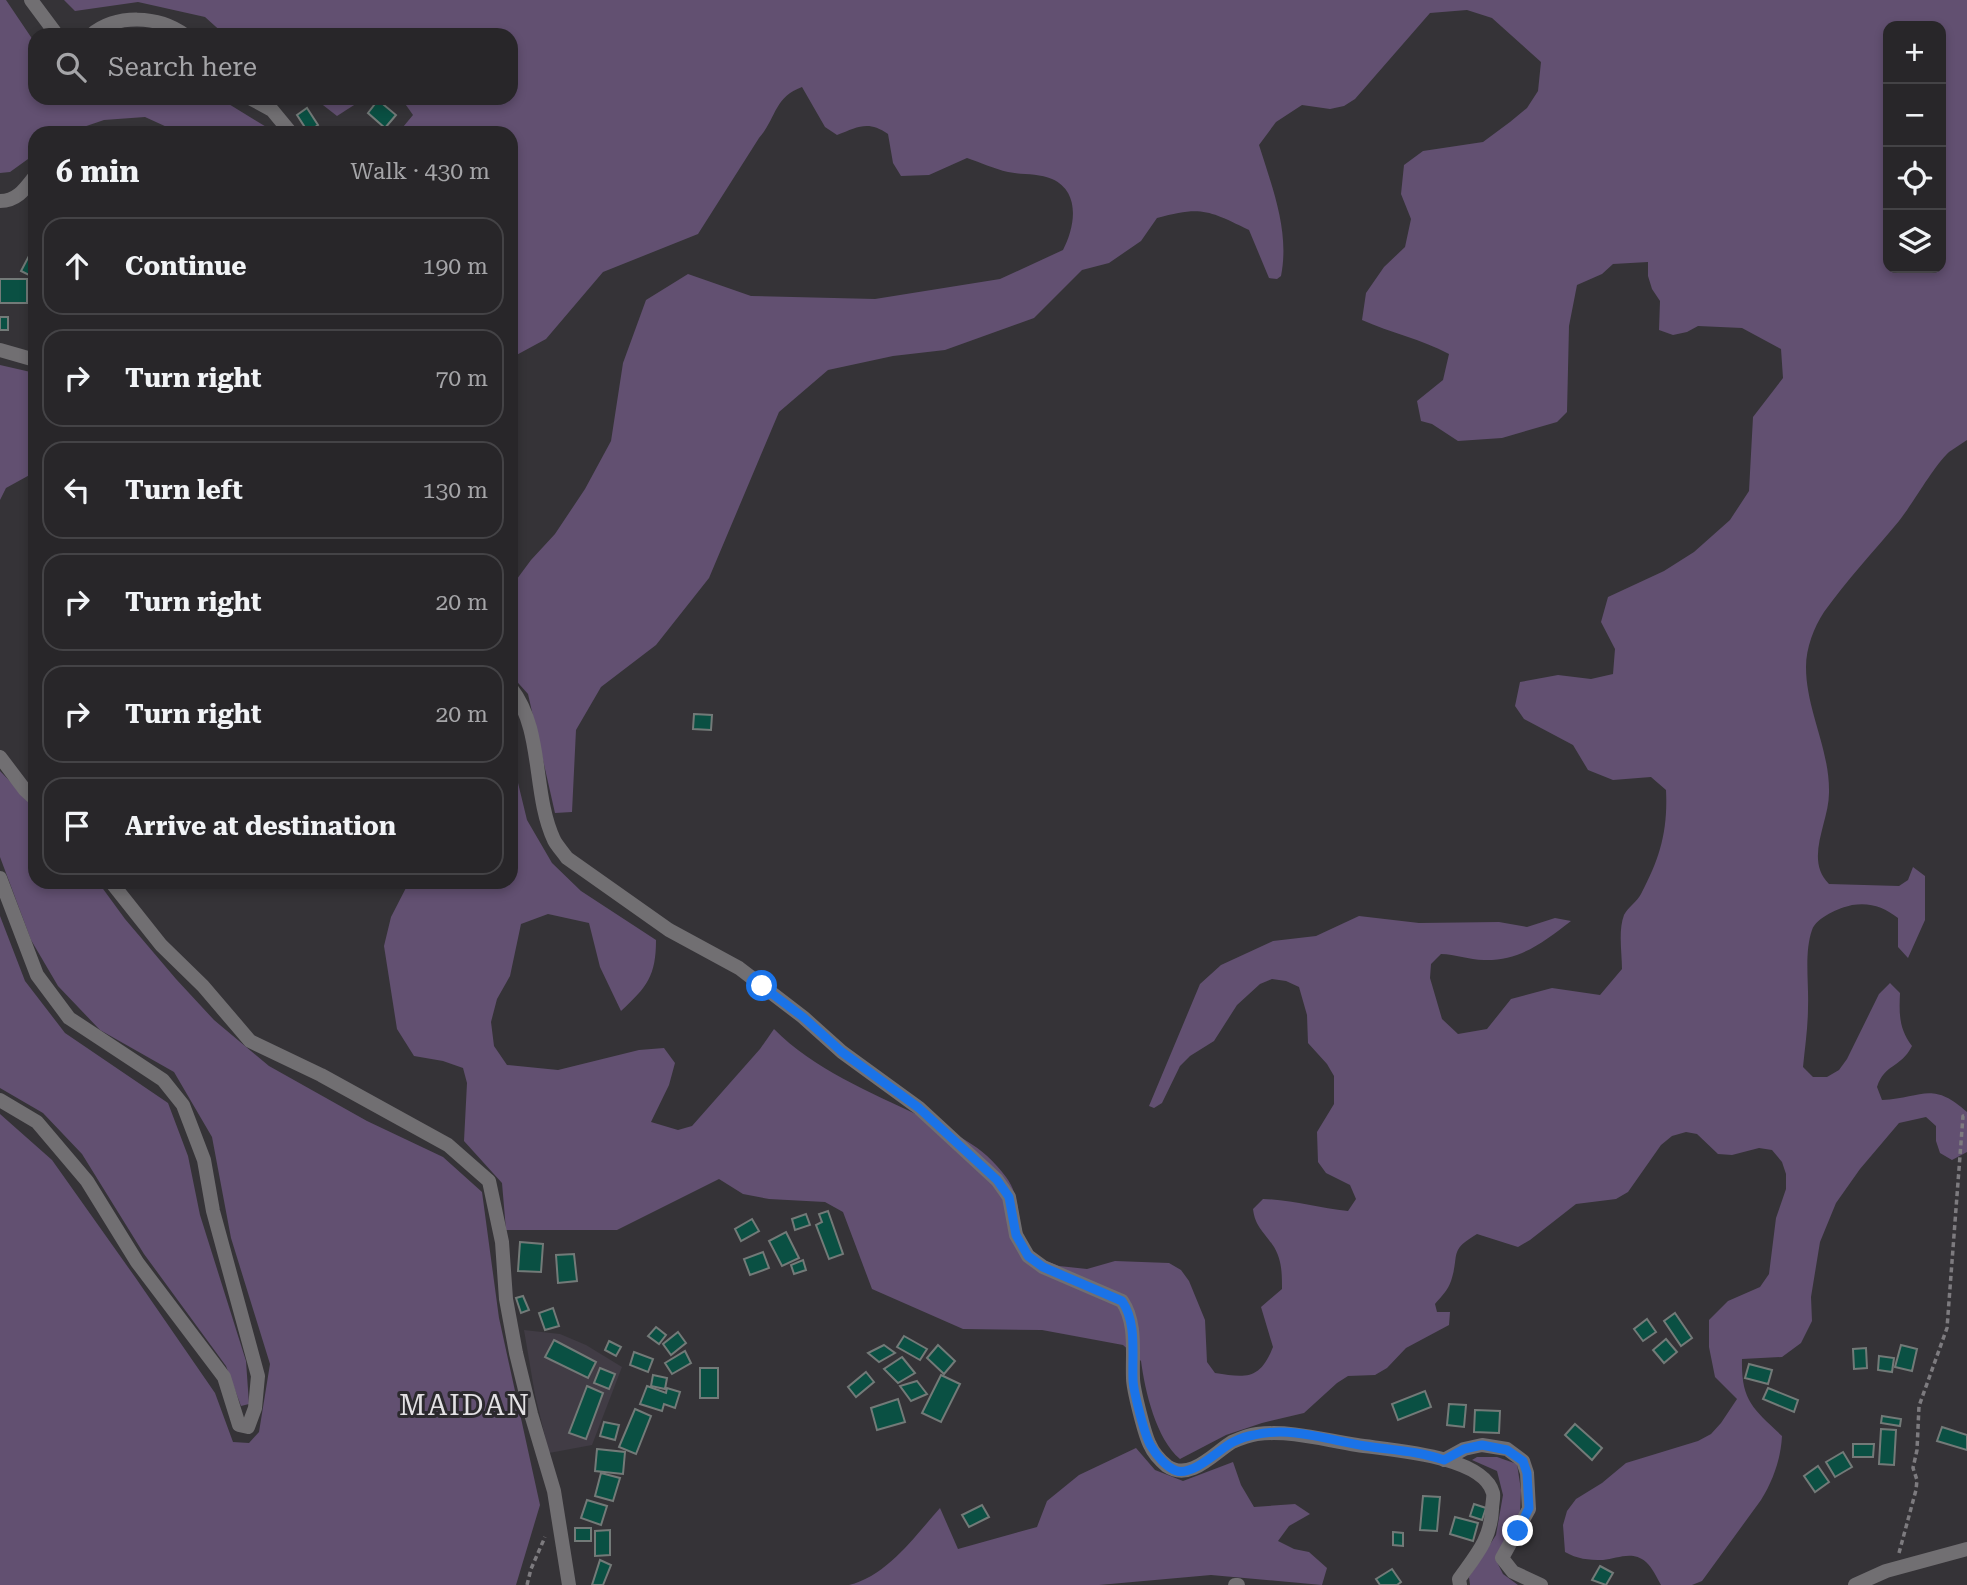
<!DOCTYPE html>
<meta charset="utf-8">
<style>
body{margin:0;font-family:"Roboto Serif",serif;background:#343235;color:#f1f3f6}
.controls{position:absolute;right:21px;top:21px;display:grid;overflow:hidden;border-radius:14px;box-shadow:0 4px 10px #0003}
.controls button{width:63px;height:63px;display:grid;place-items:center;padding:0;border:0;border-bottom:2px solid #444346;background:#282629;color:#f1f3f6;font:35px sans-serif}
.stop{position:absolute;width:21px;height:21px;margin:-16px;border:5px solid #1a73e8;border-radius:50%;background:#fff}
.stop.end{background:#1a73e8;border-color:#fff;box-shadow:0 2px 7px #0008}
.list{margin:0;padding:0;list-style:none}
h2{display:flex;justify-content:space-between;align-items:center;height:91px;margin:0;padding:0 28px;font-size:30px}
h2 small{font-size:23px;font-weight:400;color:#a5a5a8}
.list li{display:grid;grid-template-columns:46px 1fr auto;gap:21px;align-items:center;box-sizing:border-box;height:98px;margin:0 14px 14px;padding:0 14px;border:2px solid #444346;border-radius:21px}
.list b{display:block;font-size:26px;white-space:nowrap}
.list em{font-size:23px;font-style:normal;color:#a5a5a8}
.icon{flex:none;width:38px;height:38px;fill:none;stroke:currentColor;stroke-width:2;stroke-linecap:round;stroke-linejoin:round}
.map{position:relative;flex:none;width:1967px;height:1585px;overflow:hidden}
.search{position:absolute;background:#282629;box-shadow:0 4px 10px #0003;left:28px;top:28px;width:490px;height:77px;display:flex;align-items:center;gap:18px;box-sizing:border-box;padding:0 24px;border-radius:21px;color:#a5a5a8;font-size:26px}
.panel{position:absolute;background:#282629;box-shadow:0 4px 10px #0003;left:28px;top:126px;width:490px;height:763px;border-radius:21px}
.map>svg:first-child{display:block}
.built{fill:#413c45}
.green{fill:#625071;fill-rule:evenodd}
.building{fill:#0a5043;stroke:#737a78;stroke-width:2}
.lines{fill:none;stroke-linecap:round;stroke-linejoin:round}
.path{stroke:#7d7b7f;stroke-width:3.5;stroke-dasharray:5 3.5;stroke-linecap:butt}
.minor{stroke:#716f72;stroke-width:14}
.route{stroke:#1a73e8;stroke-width:9}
.labels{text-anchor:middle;stroke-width:6;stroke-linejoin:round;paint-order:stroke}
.quarter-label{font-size:28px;letter-spacing:2px;fill:#e3e1e4;stroke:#2b292d}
</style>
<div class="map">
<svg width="1967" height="1585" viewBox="0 0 1967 1585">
<rect width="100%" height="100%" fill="#353337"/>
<!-- built -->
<polygon class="built" points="524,1330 560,1334 586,1345 622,1367 592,1445 549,1453 535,1395"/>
<!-- green -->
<g class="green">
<polygon points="0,0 6,0 35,43 35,98 219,98 268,128 269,133 180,133 145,117 104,120 66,133 35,133 35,154 10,172 0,173"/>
<path d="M 64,0 L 1967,0 L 1967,440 C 1961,444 1955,448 1949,452 C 1933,467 1914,502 1899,521 C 1874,551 1847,580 1824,612 C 1814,627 1806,648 1806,667 C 1806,710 1830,749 1829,793 C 1829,823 1804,859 1829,884 L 1899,886 L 1908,880 L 1913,867 L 1925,876 L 1925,920 L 1908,958 L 1898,947 L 1898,918 C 1884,907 1870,902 1852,905 C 1839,908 1817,917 1812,930 C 1804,953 1809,983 1808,1007 C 1808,1027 1805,1047 1803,1067 L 1813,1077 L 1827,1077 L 1839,1070 L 1847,1059 L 1879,994 L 1890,983 L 1900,993 C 1899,1014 1899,1029 1912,1046 C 1900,1069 1885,1063 1877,1087 L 1882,1100 C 1922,1098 1932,1080 1967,1112 L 1967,1152 L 1952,1160 L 1940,1153 L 1936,1141 L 1936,1126 L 1926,1117 L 1899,1123 L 1860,1169 L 1836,1203 L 1820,1242 L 1811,1297 L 1812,1321 L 1801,1343 L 1782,1357 L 1742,1359 C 1741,1401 1753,1408 1782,1436 C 1781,1458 1773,1481 1761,1500 L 1702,1581 L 1692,1585 L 1661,1585 C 1657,1578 1652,1567 1646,1562 C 1632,1550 1617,1559 1603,1560 C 1588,1560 1577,1559 1565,1552 L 1563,1525 L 1567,1511 L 1576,1499 L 1602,1483 L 1626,1463 L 1698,1441 L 1711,1434 L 1721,1423 L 1737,1399 L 1715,1377 L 1709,1347 L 1709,1320 L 1728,1301 L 1760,1287 L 1769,1274 L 1776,1218 L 1786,1189 L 1786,1174 L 1782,1162 L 1772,1150 L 1759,1148 L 1732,1155 L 1718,1154 L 1697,1134 L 1686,1132 L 1672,1136 L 1661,1145 L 1628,1192 L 1616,1199 L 1576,1204 L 1530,1240 L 1518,1247 L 1477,1234 C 1448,1251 1460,1254 1451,1281 C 1448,1290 1441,1297 1435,1304 L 1437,1312 L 1450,1312 L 1449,1325 L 1406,1348 L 1387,1368 L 1375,1375 L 1348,1376 L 1337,1383 L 1304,1413 L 1262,1423 L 1226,1435 L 1180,1459 C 1156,1439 1145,1391 1141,1361 L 1123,1345 L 1042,1330 L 963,1329 L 872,1289 L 843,1212 L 825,1202 L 769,1199 L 743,1194 L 719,1179 L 617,1230 L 506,1230 L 502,1183 L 464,1141 L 467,1083 L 463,1068 L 443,1061 L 414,1056 L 397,1029 L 384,946 L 391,917 L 409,882 L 511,882 L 511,754 L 527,820 L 552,863 L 581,891 L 656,940 C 656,976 647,987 621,1011 L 600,967 L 589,923 L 548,914 L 521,924 L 510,976 L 497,999 L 491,1022 L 494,1046 L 507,1065 L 558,1070 L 639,1050 L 664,1048 L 675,1063 L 669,1085 L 651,1122 L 678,1130 L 692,1126 L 760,1049 L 774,1029 C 813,1069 870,1092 920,1116 C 953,1133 983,1145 1006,1177 C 1018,1193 1017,1208 1021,1227 C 1023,1237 1029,1247 1033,1256 L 1059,1266 L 1087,1269 L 1115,1261 L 1169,1263 L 1181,1270 L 1189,1281 L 1205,1320 L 1207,1362 L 1215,1373 C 1246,1378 1260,1380 1273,1347 L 1261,1307 L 1282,1289 C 1282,1273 1282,1258 1272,1244 C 1263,1231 1255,1226 1253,1209 L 1263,1199 C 1293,1200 1318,1208 1348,1211 L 1356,1199 L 1350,1185 L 1326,1173 L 1318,1162 L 1317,1132 L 1334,1104 L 1334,1076 L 1327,1064 L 1308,1043 L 1307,1015 L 1299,987 L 1286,981 L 1272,979 L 1260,984 L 1237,1005 L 1214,1041 L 1190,1056 L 1180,1066 L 1162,1103 L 1154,1108 L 1149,1106 L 1200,984 L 1221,965 L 1273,941 L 1316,936 L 1359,916 L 1419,923 L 1499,922 L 1527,927 L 1555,918 L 1571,921 C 1544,942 1520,961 1484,960 C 1469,960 1455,954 1441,954 L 1431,964 L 1430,978 L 1442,1019 L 1458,1034 L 1487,1029 L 1511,999 L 1552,988 L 1600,995 L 1622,969 C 1622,953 1618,931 1624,915 C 1628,907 1637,902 1641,894 C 1660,858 1668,831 1666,790 L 1651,777 L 1613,780 L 1588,770 L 1573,745 L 1524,719 L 1515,706 L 1520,682 L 1558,675 L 1591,679 L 1613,674 L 1615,649 L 1601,622 L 1608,597 L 1664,571 L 1694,552 L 1730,520 L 1749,491 L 1753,417 L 1783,378 L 1781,349 L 1742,328 L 1698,326 L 1687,332 L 1673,335 L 1659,330 L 1660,301 L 1652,289 L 1648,276 L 1648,262 L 1613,264 L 1602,274 L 1577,285 L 1569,326 L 1567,412 L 1557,422 L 1502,438 L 1458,441 L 1432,424 L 1421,421 L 1417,401 L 1443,380 L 1449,354 C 1421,339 1391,333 1362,320 L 1366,293 L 1384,267 L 1405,247 L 1411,219 L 1401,194 L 1404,165 L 1423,151 L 1483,142 L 1510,122 L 1527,108 L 1538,91 L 1541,62 L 1492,18 L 1467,10 L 1430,13 L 1355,99 L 1344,106 L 1330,109 L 1302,105 L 1276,122 L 1259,145 C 1272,187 1290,231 1281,276 L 1277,279 L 1269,278 L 1249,230 C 1208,210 1201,206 1157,218 L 1141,241 L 1109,263 L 1082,270 L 1034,318 L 945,350 L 893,356 L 828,370 L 779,412 L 709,578 L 656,645 L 601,687 L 576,730 L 572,812 L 555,813 L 528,694 L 511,675 L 511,587 L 531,560 L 555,534 L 585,489 L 611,441 L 623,363 L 646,300 L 688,274 L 751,296 L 875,299 L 1000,279 L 1063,250 C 1075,227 1081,192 1052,179 C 1039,173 1022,175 1008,172 C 994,169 980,162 967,158 L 929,175 L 901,176 L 893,163 L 888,134 C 868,120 858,127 837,135 L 825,127 L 802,87 C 774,97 776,119 759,138 L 698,234 L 603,272 L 546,339 L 511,358 L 511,133 L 398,133 L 413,115 L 401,98 L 511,98 L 511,35 L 225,35 L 205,17 L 138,2 L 75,11 ZM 1888,26 L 1941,26 L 1941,268 L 1888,268 Z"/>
<polygon points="314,98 365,98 337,116"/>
<polygon points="0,365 35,373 35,472 6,488 0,500"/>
<polygon points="0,771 35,807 35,882 98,882 125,919 176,979 214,1020 269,1066 367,1121 443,1157 482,1192 499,1318 540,1505 516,1585 0,1585 0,1114 52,1160 135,1277 215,1393 233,1442 249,1443 259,1432 270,1364 231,1238 212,1137 174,1072 100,1030 58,986 31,940 0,857"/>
<polygon points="0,916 25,981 65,1033 168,1103 188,1156 200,1215 246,1361 249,1404 241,1406 226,1366 144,1254 82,1154 43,1113 0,1088"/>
<path d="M 1136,1448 L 1155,1470 L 1183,1481 L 1233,1462 L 1241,1485 L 1254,1507 L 1295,1504 L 1310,1514 L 1289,1526 L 1278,1541 L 1294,1549 L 1309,1552 L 1327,1568 L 1322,1585 L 1211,1575 L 1099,1585 L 849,1585 C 887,1576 915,1536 940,1508 L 958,1549 L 1037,1527 L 1047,1501 L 1079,1475 Z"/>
<polygon points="1477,1457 1497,1457 1517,1464 1521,1490 1520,1514 1495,1558 1503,1574 1518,1585 1470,1585 1469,1577 1496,1535 1503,1495 1497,1471 1472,1460"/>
</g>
<!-- building -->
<g class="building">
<polygon points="378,100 396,115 385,128 368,113"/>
<polygon points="307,108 318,125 308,132 297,115"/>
<polygon points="30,254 35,257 35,278 21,271"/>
<rect x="0" y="279" width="27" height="24"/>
<rect x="0" y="317" width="8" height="13"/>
<polygon points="694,714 712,715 711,730 693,729"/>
<polygon points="828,1211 843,1254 829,1259 816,1225 822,1222 819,1214"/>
<polygon points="806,1214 810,1225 795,1230 792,1219"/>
<polygon points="752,1219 759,1231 741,1241 735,1229"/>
<polygon points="786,1232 799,1258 782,1266 769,1241"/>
<polygon points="520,1242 543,1244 541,1272 518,1271"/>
<polygon points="763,1252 769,1268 750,1275 744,1259"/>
<polygon points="574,1254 577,1281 558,1283 556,1255"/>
<polygon points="803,1260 806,1270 794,1274 791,1265"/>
<polygon points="523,1296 529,1310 521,1313 516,1298"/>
<polygon points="553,1308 559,1326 545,1330 539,1313"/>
<polygon points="1675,1313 1692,1338 1681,1346 1664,1321"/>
<polygon points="1647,1319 1656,1332 1643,1341 1634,1329"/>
<polygon points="656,1327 666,1335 659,1344 648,1336"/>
<polygon points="678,1332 686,1343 671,1355 663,1344"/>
<polygon points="904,1336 927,1349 920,1360 897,1347"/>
<polygon points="1666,1339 1677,1352 1664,1363 1653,1350"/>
<polygon points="554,1340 596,1362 588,1378 545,1357"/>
<polygon points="609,1341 621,1347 616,1356 605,1350"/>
<polygon points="884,1345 895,1353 879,1362 868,1353"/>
<polygon points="938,1345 955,1361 944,1374 927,1358"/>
<polygon points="1901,1345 1917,1349 1912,1371 1895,1367"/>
<polygon points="1866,1348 1867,1368 1854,1369 1853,1349"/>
<polygon points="685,1351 691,1363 672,1374 665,1363"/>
<polygon points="634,1352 653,1359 648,1372 630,1365"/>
<polygon points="1879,1356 1894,1358 1892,1372 1878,1370"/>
<polygon points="902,1357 915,1373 898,1383 884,1369"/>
<polygon points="1749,1364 1772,1370 1768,1384 1745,1378"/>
<polygon points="600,1368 615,1374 609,1389 594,1383"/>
<rect x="700" y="1368" width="18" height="30"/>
<polygon points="866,1372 874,1382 856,1397 848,1387"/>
<polygon points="653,1375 667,1378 665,1389 651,1386"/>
<polygon points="941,1375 960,1384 941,1422 922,1413"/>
<polygon points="917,1381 927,1394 911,1401 900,1386"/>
<polygon points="587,1386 603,1393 586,1439 569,1433"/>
<polygon points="647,1386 666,1393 667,1388 680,1392 675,1408 664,1404 662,1411 640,1404"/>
<polygon points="1768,1388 1798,1400 1794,1412 1763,1399"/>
<polygon points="1425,1391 1431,1407 1398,1420 1392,1404"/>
<polygon points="898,1399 905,1422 877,1430 871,1408"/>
<polygon points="1449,1404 1466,1405 1464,1427 1447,1425"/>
<polygon points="635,1409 651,1416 636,1454 619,1447"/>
<polygon points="1475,1410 1500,1411 1499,1433 1474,1432"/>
<polygon points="1882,1416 1901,1419 1900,1426 1881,1423"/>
<polygon points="604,1422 619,1425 615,1440 600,1436"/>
<polygon points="1575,1424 1602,1448 1592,1460 1565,1435"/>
<polygon points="1942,1427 1967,1435 1967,1450 1937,1441"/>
<polygon points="1881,1429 1896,1430 1894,1465 1879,1464"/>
<polygon points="1853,1444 1874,1444 1873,1457 1853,1457"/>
<polygon points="597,1449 625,1452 623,1474 595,1471"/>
<polygon points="1843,1452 1852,1467 1835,1477 1826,1462"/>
<polygon points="1818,1466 1829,1482 1815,1492 1804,1476"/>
<polygon points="601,1473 620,1478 613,1501 595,1496"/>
<polygon points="1423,1496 1440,1497 1437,1531 1420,1530"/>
<polygon points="587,1500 607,1506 601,1525 581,1518"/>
<polygon points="1474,1504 1486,1508 1482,1520 1470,1516"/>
<polygon points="982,1505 989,1517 969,1527 962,1515"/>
<polygon points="1455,1517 1478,1523 1473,1541 1450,1534"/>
<rect x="575" y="1528" width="16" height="13"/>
<polygon points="610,1530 610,1555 595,1556 595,1531"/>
<polygon points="1393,1532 1403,1533 1403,1546 1393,1545"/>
<polygon points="600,1560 611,1565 603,1585 592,1585"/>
<polygon points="1600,1566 1613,1573 1606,1585 1592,1580"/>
<polygon points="1392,1569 1401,1582 1397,1585 1380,1585 1376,1579"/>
</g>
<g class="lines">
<!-- path -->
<g class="path">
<polyline points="1899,1553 1916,1490 1917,1480 1913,1468 1917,1450 1919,1406 1947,1328 1963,1116 1967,1116"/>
<polyline points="527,1585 531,1569 545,1537"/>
</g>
<!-- minor -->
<g class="minor">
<polyline points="31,0 57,35"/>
<path d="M 91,35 C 116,14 158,15 185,35"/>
<polyline points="250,98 272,110 291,133"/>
<path d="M 0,201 C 17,201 25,189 35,176"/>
<polyline points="0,350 35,360"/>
<path d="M 511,688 C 544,730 532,793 554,840 C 557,846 563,852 567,858 L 669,930 L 739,968 L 803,1017 L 842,1052 L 919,1108 L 997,1180 L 1009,1197 L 1016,1235 L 1028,1256 L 1043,1267 L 1122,1301 C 1137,1323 1132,1353 1133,1378 C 1133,1389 1145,1436 1150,1445 C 1153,1452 1161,1461 1167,1466 C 1190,1482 1214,1453 1232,1442 C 1239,1439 1250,1435 1257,1434 C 1292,1430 1324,1440 1357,1445 C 1389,1450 1483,1455 1493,1493 C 1494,1497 1492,1504 1492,1509 C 1491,1539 1476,1555 1459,1579 L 1460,1585"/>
<polyline points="0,757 25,790 35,799"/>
<polyline points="0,878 37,975 69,1018 163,1080 183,1105 204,1160 213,1211 258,1376 255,1408 248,1427 239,1425 224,1377 137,1262 87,1181 37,1122 0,1100"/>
<polyline points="111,882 161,945 203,986 250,1041 321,1075 448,1145 489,1181 502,1242 506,1299 516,1353 531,1414 554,1491 569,1585"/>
<polyline points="1444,1460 1464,1449 1482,1445 1507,1449 1523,1461 1527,1473 1529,1509 1502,1558 1513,1572 1541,1585"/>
<polyline points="1235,1585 1238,1585"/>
<polyline points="1855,1585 1886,1571 1967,1549"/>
</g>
</g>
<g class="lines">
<!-- route -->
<path class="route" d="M 762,986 L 803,1017 L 842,1052 L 919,1108 L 997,1180 L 1009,1197 L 1016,1235 L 1028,1256 L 1043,1267 L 1122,1301 C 1137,1323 1132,1353 1133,1379 C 1133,1390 1145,1437 1151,1446 C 1156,1455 1167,1468 1177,1471 C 1195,1475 1219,1449 1233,1442 C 1239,1439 1247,1436 1254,1435 C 1290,1426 1329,1440 1365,1446 C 1392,1450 1418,1451 1444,1460 L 1464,1449 L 1482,1445 L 1507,1450 L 1523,1461 L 1527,1473 L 1529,1508 L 1518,1531"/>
</g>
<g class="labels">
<!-- quarter labels -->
<g class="quarter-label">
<text x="465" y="1415">MAIDAN</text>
</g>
</g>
</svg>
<div class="controls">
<button>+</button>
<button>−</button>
<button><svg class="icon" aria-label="locate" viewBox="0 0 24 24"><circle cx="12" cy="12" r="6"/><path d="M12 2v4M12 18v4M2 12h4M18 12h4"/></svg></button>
<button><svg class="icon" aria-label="layers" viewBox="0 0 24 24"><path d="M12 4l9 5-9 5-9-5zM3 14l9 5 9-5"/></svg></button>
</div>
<div class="stop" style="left:762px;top:986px"></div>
<div class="stop end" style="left:1518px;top:1531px"></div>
<div class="search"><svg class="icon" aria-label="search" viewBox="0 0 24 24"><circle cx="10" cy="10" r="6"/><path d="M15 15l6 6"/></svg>Search here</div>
<section class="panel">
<h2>6 min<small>Walk · 430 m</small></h2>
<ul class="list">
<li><svg class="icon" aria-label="ahead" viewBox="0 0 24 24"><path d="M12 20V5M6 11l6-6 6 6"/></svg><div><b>Continue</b></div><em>190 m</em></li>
<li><svg class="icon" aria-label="right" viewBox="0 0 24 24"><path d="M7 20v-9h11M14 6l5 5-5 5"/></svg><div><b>Turn right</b></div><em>70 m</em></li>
<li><svg class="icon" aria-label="left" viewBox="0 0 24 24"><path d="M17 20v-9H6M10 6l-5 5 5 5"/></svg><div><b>Turn left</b></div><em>130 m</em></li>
<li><svg class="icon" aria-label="right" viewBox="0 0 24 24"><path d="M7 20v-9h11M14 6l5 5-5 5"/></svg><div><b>Turn right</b></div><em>20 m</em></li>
<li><svg class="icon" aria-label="right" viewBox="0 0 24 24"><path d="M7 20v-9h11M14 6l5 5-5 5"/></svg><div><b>Turn right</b></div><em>20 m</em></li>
<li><svg class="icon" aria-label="arrive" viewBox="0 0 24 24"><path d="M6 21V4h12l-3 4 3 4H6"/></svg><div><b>Arrive at destination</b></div></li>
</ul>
</section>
</div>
